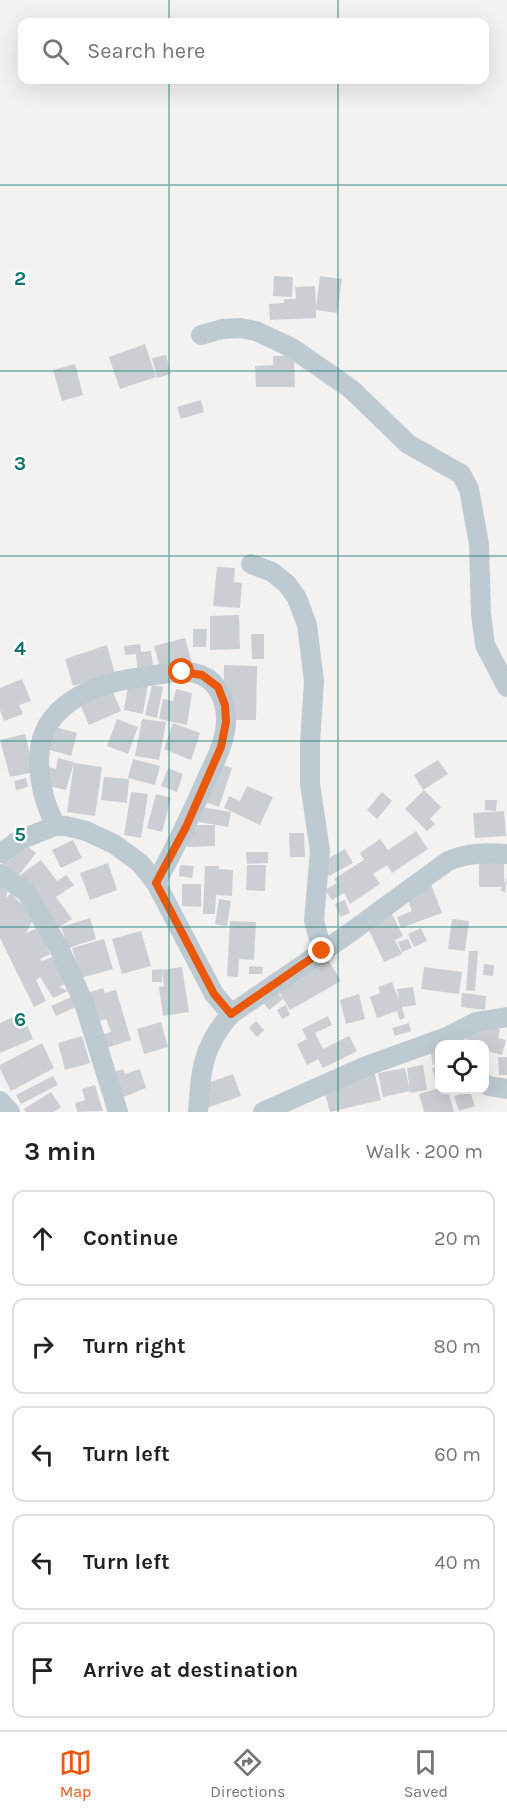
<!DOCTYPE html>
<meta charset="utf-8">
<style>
body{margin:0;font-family:Karla,sans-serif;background:#f6f6f6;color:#222}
.controls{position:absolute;right:18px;bottom:18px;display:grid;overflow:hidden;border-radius:12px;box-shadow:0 6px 24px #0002}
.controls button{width:54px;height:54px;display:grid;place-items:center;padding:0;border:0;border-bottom:2px solid #e0e0e0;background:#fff;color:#222;font:30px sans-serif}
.stop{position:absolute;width:18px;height:18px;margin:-14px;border:4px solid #ea580c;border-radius:50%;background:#fff}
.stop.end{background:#ea580c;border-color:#fff;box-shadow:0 2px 6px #0008}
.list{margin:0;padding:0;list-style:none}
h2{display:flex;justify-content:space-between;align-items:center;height:78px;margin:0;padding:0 24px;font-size:26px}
h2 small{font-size:20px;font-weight:400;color:#767676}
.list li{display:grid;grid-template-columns:39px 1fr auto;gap:18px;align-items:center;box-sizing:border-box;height:96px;margin:0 12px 12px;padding:0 12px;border:2px solid #e0e0e0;border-radius:12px}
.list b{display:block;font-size:22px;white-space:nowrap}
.list em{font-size:20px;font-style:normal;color:#767676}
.icon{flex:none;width:33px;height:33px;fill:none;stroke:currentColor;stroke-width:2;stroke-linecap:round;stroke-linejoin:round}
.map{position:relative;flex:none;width:507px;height:1112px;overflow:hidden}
.search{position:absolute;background:#fff;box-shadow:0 6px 24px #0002;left:18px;right:18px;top:18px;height:66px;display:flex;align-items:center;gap:15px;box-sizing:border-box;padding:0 21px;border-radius:12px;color:#767676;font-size:22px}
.sheet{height:618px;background:#fff}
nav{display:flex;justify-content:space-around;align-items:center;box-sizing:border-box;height:84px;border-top:2px solid #e0e0e0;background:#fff;font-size:16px;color:#767676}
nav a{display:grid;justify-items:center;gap:3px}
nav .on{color:#ea580c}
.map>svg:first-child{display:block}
.building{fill:#cbcfd4}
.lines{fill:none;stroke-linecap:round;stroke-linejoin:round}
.street{stroke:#becad2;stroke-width:20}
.route{stroke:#ea580c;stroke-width:8}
.grid{fill:none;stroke:#0f766e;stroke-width:1.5;stroke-opacity:0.55}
.grid-label{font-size:20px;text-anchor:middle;font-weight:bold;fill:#0f766e;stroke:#fff;stroke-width:5;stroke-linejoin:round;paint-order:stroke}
</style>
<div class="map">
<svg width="507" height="1112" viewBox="0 0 507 1112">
<rect width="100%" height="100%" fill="#f4f1f1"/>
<!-- building -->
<g class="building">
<polygon points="274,276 293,277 292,297 273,296"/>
<polygon points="320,276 342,279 337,313 316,310 316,318 270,320 269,304 284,303 284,299 296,299 295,287 315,286 316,307"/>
<polygon points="145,344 156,377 120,389 109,357"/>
<polygon points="166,355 171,374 157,378 152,358"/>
<polygon points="294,355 295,387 256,387 255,366 273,365 273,356"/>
<polygon points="75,364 83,395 62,401 53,370"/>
<polygon points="201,400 204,412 181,419 177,407"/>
<polygon points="217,567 235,568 234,582 242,583 240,608 213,606"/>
<polygon points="239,615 240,649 210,650 210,616"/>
<polygon points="193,629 207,629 206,647 193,647"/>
<polygon points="251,634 264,634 264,659 252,659"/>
<polygon points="185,638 192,663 161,671 154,646"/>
<polygon points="140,644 141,652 151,651 154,672 138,674 136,654 125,655 124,646"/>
<polygon points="107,645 115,674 73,686 65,659"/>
<polygon points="224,665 257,666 256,720 223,720"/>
<polygon points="22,679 31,701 19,705 23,714 4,721 0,710 0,688"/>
<polygon points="129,680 148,684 143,714 124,710"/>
<polygon points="152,685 163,687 157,718 145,715"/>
<polygon points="176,689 192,693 187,725 159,719 163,699 173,701"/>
<polygon points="112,690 121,711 89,725 80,704"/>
<polygon points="117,719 138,727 128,754 107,746"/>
<polygon points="142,719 166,722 159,760 135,756"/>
<polygon points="173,723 200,733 191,760 164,749"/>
<polygon points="52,726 77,733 71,756 46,749"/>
<polygon points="25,734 34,772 10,777 0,740"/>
<polygon points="58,758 74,762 66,790 45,785 49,767 56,769"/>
<polygon points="133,759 160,766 155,785 128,778"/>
<polygon points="207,759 232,768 219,807 192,797"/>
<polygon points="438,760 448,774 423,790 414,775"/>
<polygon points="74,763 102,767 95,816 67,812"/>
<polygon points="168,768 183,774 177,792 161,786"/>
<polygon points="104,777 129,779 127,803 101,800"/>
<polygon points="26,778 28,787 16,790 14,781"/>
<polygon points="247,786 273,797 260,825 224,808 229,796 240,801"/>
<polygon points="424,790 441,807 430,819 435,824 427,831 405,809"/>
<polygon points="131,792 148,794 141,838 124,835"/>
<polygon points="382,792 392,801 377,819 367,810"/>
<polygon points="156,794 171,798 162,832 147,828"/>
<polygon points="485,800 497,800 496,811 485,810"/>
<polygon points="196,806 231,812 228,827 193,821"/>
<polygon points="504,811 506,836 475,838 473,813"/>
<polygon points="187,825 215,825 215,846 187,847"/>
<polygon points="416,831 428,849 392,873 387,865 373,874 380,884 350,904 344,893 332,900 325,890 337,883 334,879 364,860 360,853 380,839 388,850"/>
<polygon points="10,833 36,853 18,876 0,862 0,846"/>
<polygon points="289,833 304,833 305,857 290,857"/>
<polygon points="73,840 82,858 61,868 52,850"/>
<polygon points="345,849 353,863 329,876 322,862"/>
<polygon points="246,852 268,852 268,863 247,864"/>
<polygon points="479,857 504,857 504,883 507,878 505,893 500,890 502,887 479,887"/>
<polygon points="41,860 57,881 66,875 74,885 56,897 72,919 58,928 20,875"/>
<polygon points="108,863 117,890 90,900 80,873"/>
<polygon points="180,865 194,866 192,878 179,876"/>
<polygon points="247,865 266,865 265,891 246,890"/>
<polygon points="205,866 219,866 219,869 233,870 232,896 216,895 215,914 203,914"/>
<polygon points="0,880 8,889 6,898 11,893 34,918 26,933 38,928 50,954 40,959 42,961 52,957 58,963 67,983 59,987 68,991 53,998 40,977 36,980 46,1001 34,1007 0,938"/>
<polygon points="182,884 201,884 201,907 182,906"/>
<polygon points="431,884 442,913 401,928 397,917 412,911 406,894"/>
<polygon points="219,899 231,901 227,926 215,924"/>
<polygon points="345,900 350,913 340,917 335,904"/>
<polygon points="391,912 403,936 395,940 402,954 384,962 366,924"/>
<polygon points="90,918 96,939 68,948 61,927"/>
<polygon points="452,919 469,921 465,951 448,949"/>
<polygon points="230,921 256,922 254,960 239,959 238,977 227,976"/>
<polygon points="421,928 427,941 414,947 408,934"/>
<polygon points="141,931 151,966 122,974 112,939"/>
<polygon points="104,939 113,969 81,978 72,948"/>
<polygon points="408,939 412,948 402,952 398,942"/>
<polygon points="469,951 478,951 475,991 466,990"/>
<polygon points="325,955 341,981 290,1010 276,986"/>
<polygon points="484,964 494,965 493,976 483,975"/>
<polygon points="249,966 263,967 262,974 249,974"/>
<polygon points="182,967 189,1012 163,1016 159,987 164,986 162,970"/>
<polygon points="424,967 462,972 459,994 421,989"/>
<polygon points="162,969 162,982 152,982 152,970"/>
<polygon points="392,982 399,1000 397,989 413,987 416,1005 402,1007 405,1018 400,1020 397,1011 377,1018 370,997 380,993 378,987"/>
<polygon points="103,988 105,993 116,990 131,1040 103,1049 99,1036 111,1032 106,1019 96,1022 87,993"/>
<polygon points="276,990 283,999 269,1010 262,1001"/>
<polygon points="462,993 486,996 485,1010 461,1007"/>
<polygon points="359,994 365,1019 346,1024 340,1000"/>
<polygon points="71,997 76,1007 56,1016 51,1006"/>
<polygon points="286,1005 290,1015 282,1019 277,1010"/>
<polygon points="22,1013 33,1039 0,1053 0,1023"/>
<polygon points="328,1016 332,1025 315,1033 323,1049 349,1036 357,1051 323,1068 318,1059 307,1065 297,1044 307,1039 302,1029"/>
<polygon points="472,1019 500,1030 498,1038 506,1040 502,1055 484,1050 484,1044 466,1042"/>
<polygon points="256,1021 264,1030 257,1037 249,1028"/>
<polygon points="161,1022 168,1047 144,1054 137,1029"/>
<polygon points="409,1023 411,1031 395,1036 392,1028"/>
<polygon points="82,1036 90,1063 65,1070 58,1043"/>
<polygon points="429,1042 440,1044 440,1064 433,1065"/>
<polygon points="42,1043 54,1068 11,1091 0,1069 0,1065"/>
<polygon points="498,1057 507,1057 507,1075 499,1075"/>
<polygon points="423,1065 427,1090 410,1093 407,1068"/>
<polygon points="440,1066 440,1086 437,1087 432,1068"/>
<polygon points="405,1068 410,1091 383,1097 378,1073"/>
<polygon points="123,1069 125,1074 140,1069 146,1088 121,1098 112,1073"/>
<polygon points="374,1070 381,1100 330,1112 322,1083"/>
<polygon points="233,1074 241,1096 204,1109 205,1084"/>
<polygon points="53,1076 58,1085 21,1104 16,1095"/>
<polygon points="95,1085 103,1111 77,1112 75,1103 85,1100 82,1089"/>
<polygon points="440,1088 448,1090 454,1112 424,1112 419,1094"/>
<polygon points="470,1091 475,1106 459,1111 454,1096"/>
<polygon points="51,1092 61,1107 54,1112 26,1112 24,1109"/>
</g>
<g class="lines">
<!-- street -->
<g class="street">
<polyline points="201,335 222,329 240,328 256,331 292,348 351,389 408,444 461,474 469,489 479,544 481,614 485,645 507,687"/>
<polyline points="251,564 272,572 287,584 297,598 307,625 314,681 310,743 310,784 320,851 314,920 322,951"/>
<path d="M 55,826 C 51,815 45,803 43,792 C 39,774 37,750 44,733 C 59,697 106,681 142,677 C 160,675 184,668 201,675 C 219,682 226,703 226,720 C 226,740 216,759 208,776 C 192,813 175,848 156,883"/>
<polyline points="0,853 22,839 55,826 66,826 86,831 114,844 140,863 156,883 214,994 231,1014"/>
<polyline points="0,874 26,892 59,948 84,1003 118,1112"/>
<polyline points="484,1083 489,1086 507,1089"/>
<polyline points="0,1101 10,1112"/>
<path d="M 198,1112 C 201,1070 202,1047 231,1014 L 348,934 L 448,861 C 469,853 485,852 507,854"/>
<polyline points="263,1112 364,1067 447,1037 476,1022 507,1017"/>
</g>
</g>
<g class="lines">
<!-- route -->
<polyline class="route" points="182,672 202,675 218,687 225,705 226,722 221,747 186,827 156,883 214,994 231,1014 322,951"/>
</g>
<!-- grid -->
<path class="grid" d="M 169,0 L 169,22M 338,0 L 338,22M 169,80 L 169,1112M 338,80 L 338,1112M 0,185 L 507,185M 0,371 L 507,371M 0,556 L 507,556M 0,741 L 507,741M 0,927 L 507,927"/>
<g class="grid-label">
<text x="20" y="285">2</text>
<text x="20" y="470">3</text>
<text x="20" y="655">4</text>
<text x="20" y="841">5</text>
<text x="20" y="1026">6</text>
</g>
</svg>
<div class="controls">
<button><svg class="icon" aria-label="locate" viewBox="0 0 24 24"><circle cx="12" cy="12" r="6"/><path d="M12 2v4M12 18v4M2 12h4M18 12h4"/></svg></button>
</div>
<div class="stop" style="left:182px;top:672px"></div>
<div class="stop end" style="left:322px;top:951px"></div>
<div class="search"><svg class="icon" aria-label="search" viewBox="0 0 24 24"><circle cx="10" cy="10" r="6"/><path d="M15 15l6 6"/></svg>Search here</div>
</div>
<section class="sheet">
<h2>3 min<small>Walk · 200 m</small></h2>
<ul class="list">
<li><svg class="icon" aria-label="ahead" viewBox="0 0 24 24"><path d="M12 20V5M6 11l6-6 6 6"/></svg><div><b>Continue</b></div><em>20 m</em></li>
<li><svg class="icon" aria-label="right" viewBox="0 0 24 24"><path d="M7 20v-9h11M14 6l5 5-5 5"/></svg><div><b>Turn right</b></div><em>80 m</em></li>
<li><svg class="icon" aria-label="left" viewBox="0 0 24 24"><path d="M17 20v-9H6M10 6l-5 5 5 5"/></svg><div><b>Turn left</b></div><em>60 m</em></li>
<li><svg class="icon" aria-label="left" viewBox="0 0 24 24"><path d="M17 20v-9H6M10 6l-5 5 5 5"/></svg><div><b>Turn left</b></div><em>40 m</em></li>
<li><svg class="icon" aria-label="arrive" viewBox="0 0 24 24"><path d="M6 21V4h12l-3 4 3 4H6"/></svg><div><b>Arrive at destination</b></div></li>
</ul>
</section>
<nav>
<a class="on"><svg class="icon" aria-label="map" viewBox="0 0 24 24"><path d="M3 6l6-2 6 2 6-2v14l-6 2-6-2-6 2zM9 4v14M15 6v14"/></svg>Map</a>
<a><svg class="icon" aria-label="directions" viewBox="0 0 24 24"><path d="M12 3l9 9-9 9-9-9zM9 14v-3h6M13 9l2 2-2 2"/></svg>Directions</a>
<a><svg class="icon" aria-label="saved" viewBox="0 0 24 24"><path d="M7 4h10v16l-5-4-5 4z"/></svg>Saved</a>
</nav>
